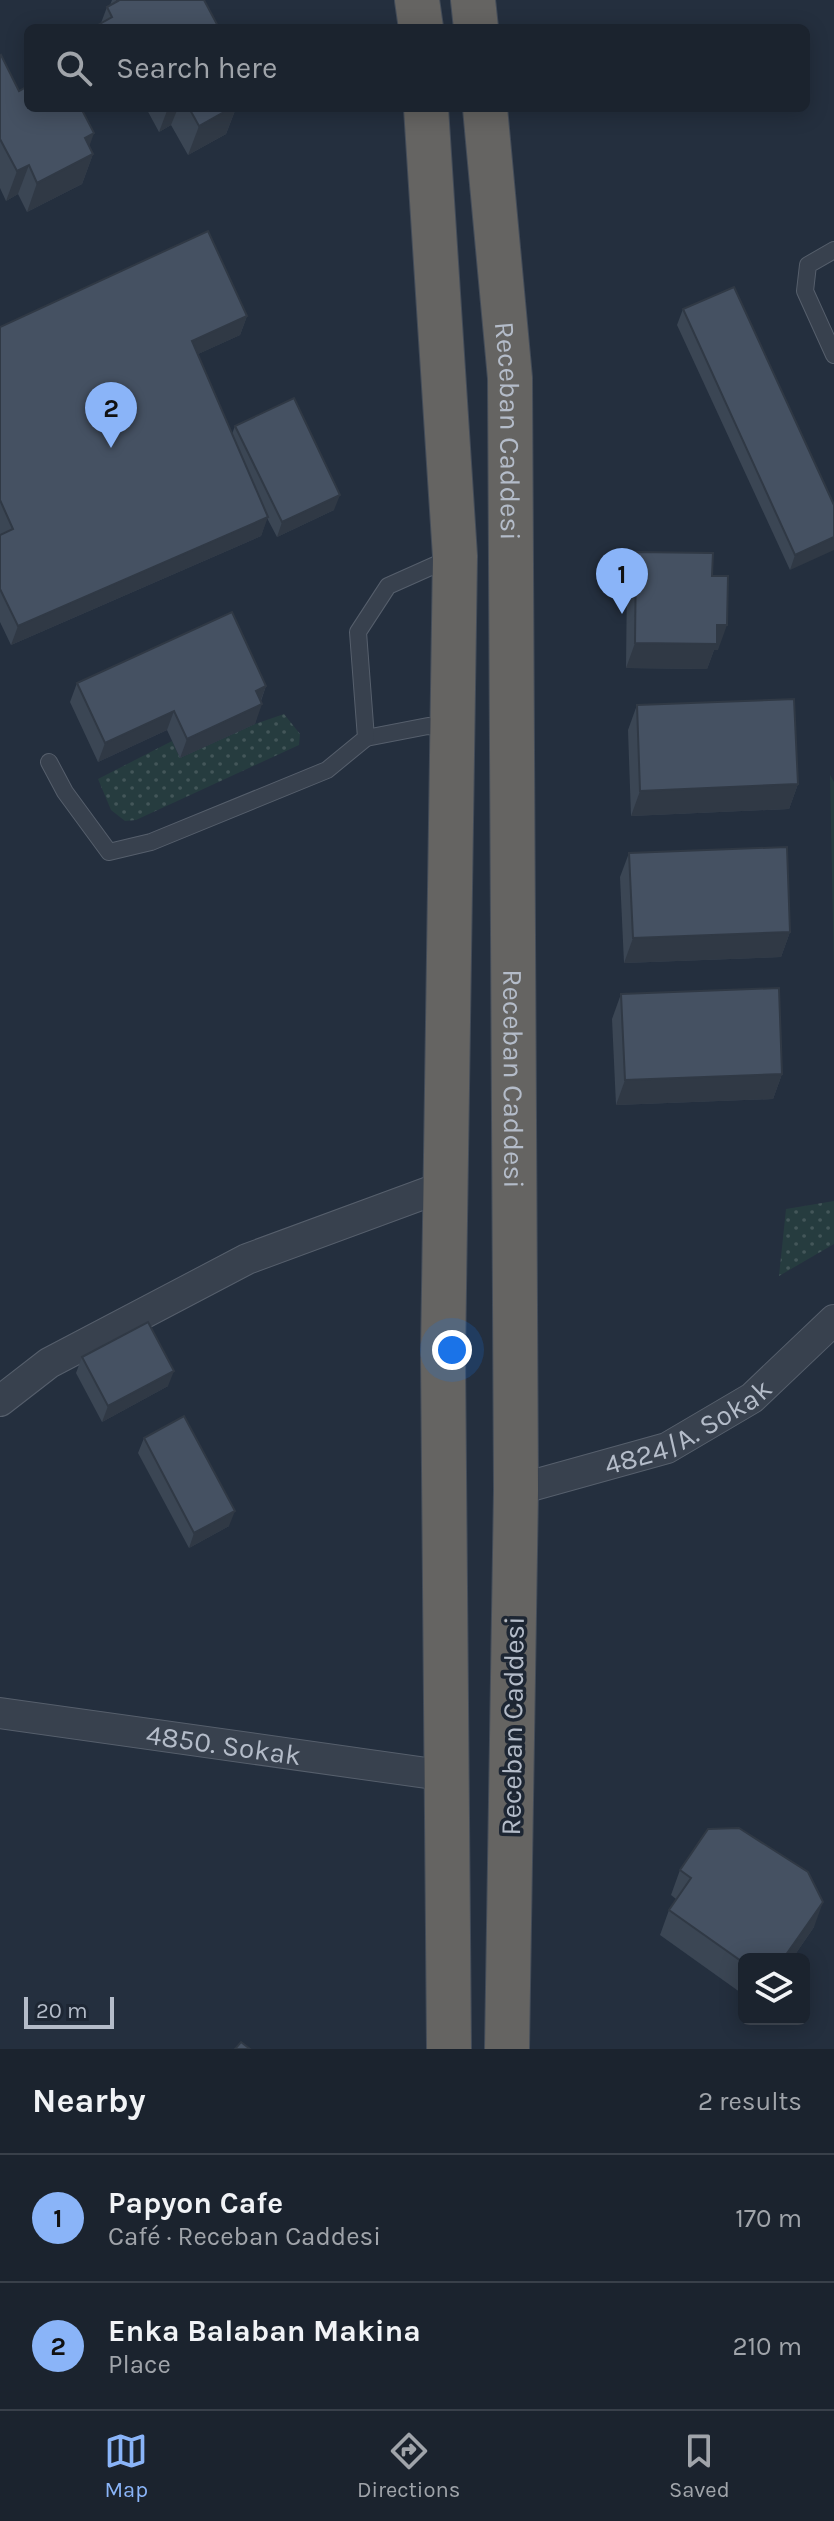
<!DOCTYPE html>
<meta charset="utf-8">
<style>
body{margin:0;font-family:Karla,sans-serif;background:#242b36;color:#f1f3f6}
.controls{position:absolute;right:24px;bottom:24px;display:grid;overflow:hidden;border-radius:12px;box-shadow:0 4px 20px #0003}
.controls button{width:72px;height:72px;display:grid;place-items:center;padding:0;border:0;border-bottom:2px solid #39404a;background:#1b232e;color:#f1f3f6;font:40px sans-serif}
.scale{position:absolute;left:24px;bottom:20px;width:90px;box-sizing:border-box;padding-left:8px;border:4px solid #b4bcc9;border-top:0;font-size:22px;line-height:28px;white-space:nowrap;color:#b4bcc9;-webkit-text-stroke:6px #1d2633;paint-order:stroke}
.you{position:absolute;left:452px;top:1350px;width:28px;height:28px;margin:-20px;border:6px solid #fff;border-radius:50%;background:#1a73e8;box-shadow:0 0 0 12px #1a73e833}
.badge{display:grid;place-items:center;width:52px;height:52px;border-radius:50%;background:#8ab4f8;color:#111;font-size:26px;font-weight:700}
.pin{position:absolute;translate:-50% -66px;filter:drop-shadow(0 2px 4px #0008)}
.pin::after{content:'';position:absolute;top:42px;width:28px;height:24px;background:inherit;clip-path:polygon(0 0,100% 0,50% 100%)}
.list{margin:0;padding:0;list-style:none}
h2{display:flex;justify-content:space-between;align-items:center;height:104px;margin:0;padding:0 32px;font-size:34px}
h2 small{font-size:26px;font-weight:400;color:#a0a4aa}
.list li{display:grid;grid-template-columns:52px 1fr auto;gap:24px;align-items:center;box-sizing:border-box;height:128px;padding:0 32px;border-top:2px solid #39404a}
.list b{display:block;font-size:30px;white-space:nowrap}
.list p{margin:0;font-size:26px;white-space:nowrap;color:#a0a4aa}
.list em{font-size:26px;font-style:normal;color:#a0a4aa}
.icon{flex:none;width:44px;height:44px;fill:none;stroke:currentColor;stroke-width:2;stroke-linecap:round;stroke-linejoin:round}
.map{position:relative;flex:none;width:834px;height:2049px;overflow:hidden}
.search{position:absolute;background:#1b232e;box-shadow:0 4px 20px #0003;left:24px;right:24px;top:24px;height:88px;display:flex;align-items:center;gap:20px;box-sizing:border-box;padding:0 28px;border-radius:12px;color:#a0a4aa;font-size:30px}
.sheet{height:360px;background:#1b232e}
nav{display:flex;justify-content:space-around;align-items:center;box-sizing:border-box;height:112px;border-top:2px solid #39404a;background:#1b232e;font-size:22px;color:#a0a4aa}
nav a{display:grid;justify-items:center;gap:4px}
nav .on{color:#8ab4f8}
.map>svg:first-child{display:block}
.grass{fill:url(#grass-dots)}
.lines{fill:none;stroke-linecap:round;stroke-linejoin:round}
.service-casing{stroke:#565f6c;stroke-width:18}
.minor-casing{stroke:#565f6c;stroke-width:32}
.trunk-casing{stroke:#434c59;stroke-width:46}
.service{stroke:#38414e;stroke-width:16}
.minor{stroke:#38414e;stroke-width:30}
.trunk{stroke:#656462;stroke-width:44}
.wall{fill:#3b4654}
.shaded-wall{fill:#303945}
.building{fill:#455162;stroke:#303945;stroke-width:2}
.labels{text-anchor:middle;stroke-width:7;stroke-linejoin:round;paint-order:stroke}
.street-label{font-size:28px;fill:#b4bcc9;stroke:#1d2633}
</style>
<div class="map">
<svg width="834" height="2049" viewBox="0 0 834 2049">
<defs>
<pattern id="grass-dots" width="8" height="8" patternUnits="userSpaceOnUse" patternTransform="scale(2)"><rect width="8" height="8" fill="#263c3f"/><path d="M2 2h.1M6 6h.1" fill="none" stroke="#435659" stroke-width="1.8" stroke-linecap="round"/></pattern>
</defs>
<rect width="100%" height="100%" fill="#242f3e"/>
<!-- grass -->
<g class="grass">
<polygon points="284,714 300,734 299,745 136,820 125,821 111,810 98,779 172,741 180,758 255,724"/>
<polygon points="830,775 834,782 834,972"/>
<polygon points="834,1201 834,1244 779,1276 786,1209"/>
</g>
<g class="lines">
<!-- service casing -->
<g class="service-casing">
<g id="service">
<polyline points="834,250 808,265 805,291 834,355"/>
<polyline points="366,738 428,726 451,728"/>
<polyline points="49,762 65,792 109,852 151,842 327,770 366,738 358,632 388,586 453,557"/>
</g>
</g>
<!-- minor casing -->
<g class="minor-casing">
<g id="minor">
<polyline points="0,1401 49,1363 247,1259 445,1186"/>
<path id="s1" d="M 516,1490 L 667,1448 L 752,1398 L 834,1320"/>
<path id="s2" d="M 0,1713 L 448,1776"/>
</g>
</g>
<!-- trunk casing -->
<g class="trunk-casing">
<g id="trunk">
<polyline points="417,0 421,28"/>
<polyline points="473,0 476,28"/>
<polyline points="426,108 455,556 443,1355 449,2049"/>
<path id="s3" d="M 485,108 L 510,378 L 516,1490 L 507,2049"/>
</g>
</g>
<!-- service -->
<use href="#service" class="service"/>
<!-- minor -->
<use href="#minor" class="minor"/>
<!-- trunk -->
<use href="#trunk" class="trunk"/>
</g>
<!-- wall -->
<g class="wall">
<polygon points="112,0 204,0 219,28 97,28 98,25 101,23 107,7 110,5"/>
<polygon points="0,56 28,108 89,147 93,154 82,184 27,212 18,194 6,201 0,188"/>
<polygon points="146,108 236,108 226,134 188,155 171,125 159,132"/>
<polygon points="683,309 834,505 790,570 677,325"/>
<polygon points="247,316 240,335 198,354 232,434 235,426 334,510 277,537 267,518 261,536 11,645 0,622 0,327"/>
<polygon points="636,552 712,576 718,650 714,650 707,669 626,668 627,577"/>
<polygon points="77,683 266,686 261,701 255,724 180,758 167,730 98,762 70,702"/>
<polygon points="637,705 798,784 789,809 631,816 628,730"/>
<polygon points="629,853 790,932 781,957 624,963 620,877"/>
<polygon points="621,994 782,1074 773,1099 616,1105 612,1019"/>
<polygon points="82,1357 168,1386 102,1422 76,1373"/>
<polygon points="144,1438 229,1526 189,1548 138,1453"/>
<polygon points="680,1870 814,1927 792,1959 744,1959 744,1995 660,1935 669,1910 676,1899 671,1895"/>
</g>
<!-- shaded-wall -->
<g class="shaded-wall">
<polygon points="168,108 178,108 171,125 159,132"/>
<polygon points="224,108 236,108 226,134 188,155 199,126"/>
<polygon points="94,133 85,159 93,154 82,184 27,212 37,183 85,138"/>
<polygon points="29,165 18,194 6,201 17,171"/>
<polygon points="247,316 240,335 185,360 192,341"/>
<polygon points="340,495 334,510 277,537 282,522"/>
<polygon points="268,517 261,536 11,645 18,626"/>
<polygon points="834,537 834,550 790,570 795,555"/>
<polygon points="717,625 727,625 718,650 714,650 707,669 626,668 635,643"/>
<polygon points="266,686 259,705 256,691"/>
<polygon points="262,704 255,724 180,758 187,739"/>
<polygon points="174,711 167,730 98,762 105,743"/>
<polygon points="798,784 789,809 631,816 640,791"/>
<polygon points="790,932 781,957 624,963 633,938"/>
<polygon points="782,1074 773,1099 616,1105 625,1080"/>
<polygon points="174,1371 168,1386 102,1422 108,1406"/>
<polygon points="235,1511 229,1526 189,1548 194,1533"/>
<polygon points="823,1902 814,1927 792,1959 783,1959"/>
</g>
<!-- building -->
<g class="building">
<polygon points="117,0 204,0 219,28 100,28 98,25 112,17 107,7 118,1"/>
<polygon points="1,55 19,91 28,86 28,108 47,108 48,109 50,108 81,108 94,133 85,138 93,154 37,183 29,165 17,171 0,139 0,56"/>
<polygon points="189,108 231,108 199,126"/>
<polygon points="208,231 247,316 192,341 268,517 18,626 0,589 0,535 13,529 0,500 0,327"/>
<polygon points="734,287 834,505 834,537 795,555 683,309"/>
<polygon points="294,398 340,495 282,522 235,426"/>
<polygon points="636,552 713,553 712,576 728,576 727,625 717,625 717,644 635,643"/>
<polygon points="232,612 266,686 256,691 262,704 187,739 174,711 105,743 77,683"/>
<polygon points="794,699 798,784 640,791 637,705"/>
<polygon points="787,847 790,932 633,938 629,853"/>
<polygon points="779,988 782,1074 625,1080 621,994"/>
<polygon points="148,1322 174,1371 108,1406 82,1357"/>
<polygon points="184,1416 235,1511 194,1533 144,1438"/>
<polygon points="739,1828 808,1872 823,1902 783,1959 744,1959 744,1963 669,1910 691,1878 680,1870 708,1829"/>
<polygon points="241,2042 250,2049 235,2049"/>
</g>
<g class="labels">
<!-- street labels -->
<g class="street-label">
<text dy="10" stroke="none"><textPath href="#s3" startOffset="324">Receban Caddesi</textPath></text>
<text dy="10" stroke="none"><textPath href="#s3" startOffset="972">Receban Caddesi</textPath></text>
<text dy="10" stroke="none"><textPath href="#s1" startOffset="184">4824/A. Sokak</textPath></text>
<text transform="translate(512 1726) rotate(-89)" y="10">Receban Caddesi</text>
<text dy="10" stroke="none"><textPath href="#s2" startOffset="226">4850. Sokak</textPath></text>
</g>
</g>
</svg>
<div class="controls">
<button><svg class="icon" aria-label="layers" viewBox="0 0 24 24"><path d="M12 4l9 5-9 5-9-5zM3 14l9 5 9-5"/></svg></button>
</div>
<div class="scale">20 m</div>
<div class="you"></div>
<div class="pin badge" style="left:622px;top:614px">1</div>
<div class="pin badge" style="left:111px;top:448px">2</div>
<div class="search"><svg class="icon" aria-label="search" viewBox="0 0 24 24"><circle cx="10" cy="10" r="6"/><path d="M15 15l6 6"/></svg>Search here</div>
</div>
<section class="sheet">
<h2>Nearby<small>2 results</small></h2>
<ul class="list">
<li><span class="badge">1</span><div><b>Papyon Cafe</b><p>Café · Receban Caddesi</p></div><em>170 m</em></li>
<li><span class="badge">2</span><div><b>Enka Balaban Makina</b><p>Place</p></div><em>210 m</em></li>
</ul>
</section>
<nav>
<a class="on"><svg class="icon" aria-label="map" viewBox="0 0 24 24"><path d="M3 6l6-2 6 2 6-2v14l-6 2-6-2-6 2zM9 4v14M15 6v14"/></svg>Map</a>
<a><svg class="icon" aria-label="directions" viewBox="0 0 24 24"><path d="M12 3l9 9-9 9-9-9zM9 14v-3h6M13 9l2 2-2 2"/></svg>Directions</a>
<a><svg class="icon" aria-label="saved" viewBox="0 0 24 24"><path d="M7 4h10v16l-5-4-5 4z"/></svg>Saved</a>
</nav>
